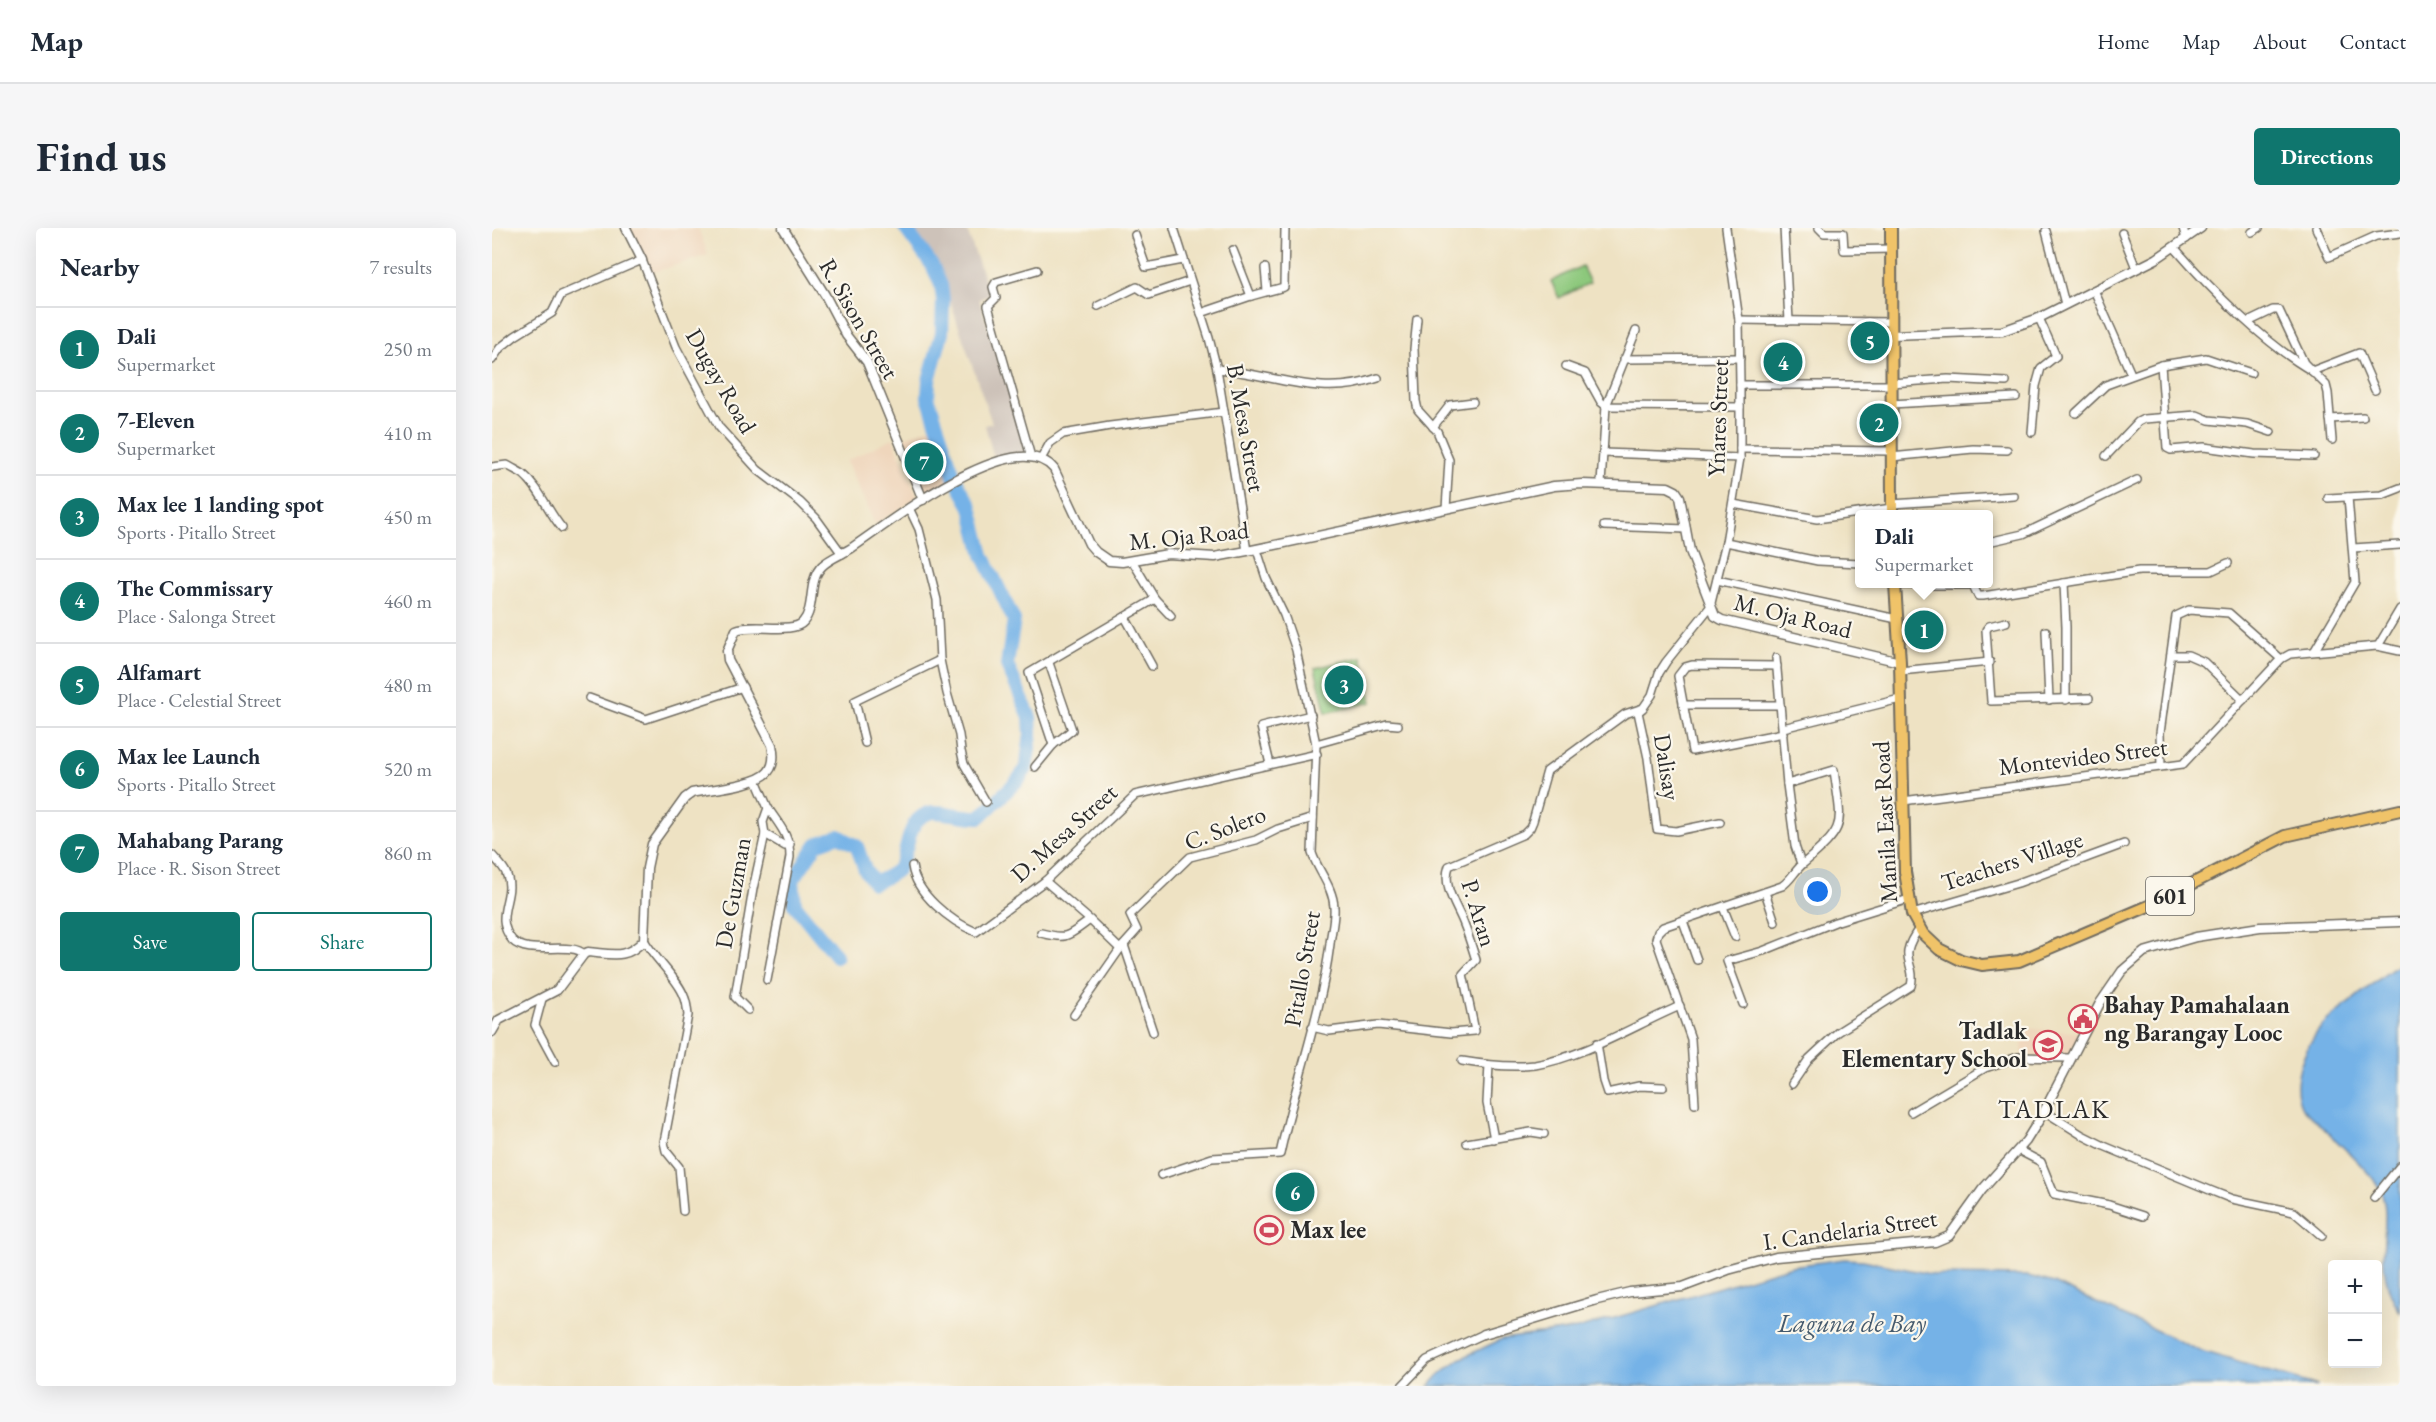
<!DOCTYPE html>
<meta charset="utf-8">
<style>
body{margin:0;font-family:"EB Garamond",serif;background:#f6f6f7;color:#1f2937}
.controls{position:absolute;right:18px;bottom:18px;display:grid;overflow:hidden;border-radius:6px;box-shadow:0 6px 24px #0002}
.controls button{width:54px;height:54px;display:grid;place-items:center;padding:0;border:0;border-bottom:2px solid #e0e1e3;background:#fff;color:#1f2937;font:30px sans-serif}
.you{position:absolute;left:1326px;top:664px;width:21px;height:21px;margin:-15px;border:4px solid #fff;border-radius:50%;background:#1a73e8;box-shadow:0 0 0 9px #1a73e833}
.badge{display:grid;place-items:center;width:39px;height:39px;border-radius:50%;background:#0f766e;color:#fff;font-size:20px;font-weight:700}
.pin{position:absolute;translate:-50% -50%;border:3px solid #fff;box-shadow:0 2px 6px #0006}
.popup{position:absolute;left:1363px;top:282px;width:138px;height:78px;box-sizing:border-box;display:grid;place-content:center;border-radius:6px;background:#fff;filter:drop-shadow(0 2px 4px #0005);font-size:20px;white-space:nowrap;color:#747a83}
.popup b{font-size:22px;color:#1f2937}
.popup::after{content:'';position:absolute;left:50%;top:100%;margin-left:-12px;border:12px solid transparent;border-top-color:#fff}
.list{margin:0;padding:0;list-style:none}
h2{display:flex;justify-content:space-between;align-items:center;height:78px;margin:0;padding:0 24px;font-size:26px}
h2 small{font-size:20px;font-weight:400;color:#747a83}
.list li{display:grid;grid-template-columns:39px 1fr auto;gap:18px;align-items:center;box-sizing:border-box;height:84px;padding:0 24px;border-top:2px solid #e0e1e3}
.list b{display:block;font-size:22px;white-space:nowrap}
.list p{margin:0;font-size:20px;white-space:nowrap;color:#747a83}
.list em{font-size:20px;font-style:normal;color:#747a83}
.actions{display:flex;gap:12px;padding:18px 24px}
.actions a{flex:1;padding:14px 0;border:2px solid #0f766e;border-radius:6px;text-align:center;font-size:21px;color:#0f766e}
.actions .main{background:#0f766e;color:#fff}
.map{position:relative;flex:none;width:1908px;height:1158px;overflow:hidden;border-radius:6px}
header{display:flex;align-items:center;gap:36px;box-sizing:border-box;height:84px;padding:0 30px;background:#fff;border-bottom:2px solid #e0e1e3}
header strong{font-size:28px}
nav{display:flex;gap:33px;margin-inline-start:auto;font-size:21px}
.intro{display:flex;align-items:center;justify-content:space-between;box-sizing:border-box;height:144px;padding:0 36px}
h1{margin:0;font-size:42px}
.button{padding:15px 27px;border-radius:6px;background:#0f766e;color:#fff;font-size:21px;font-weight:700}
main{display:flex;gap:36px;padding:0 36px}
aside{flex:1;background:#fff;border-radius:6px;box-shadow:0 6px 24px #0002}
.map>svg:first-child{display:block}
.built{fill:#efd6bc}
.industrial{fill:#cdc2b9}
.green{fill:#8cc87c;stroke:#5c7a54;stroke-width:1.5}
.water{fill:#74b2e7;stroke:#506e89;stroke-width:1.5}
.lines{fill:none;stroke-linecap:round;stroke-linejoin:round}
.river{stroke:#74b2e7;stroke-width:14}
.minor-casing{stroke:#6f6b60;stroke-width:10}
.tertiary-casing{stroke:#6f6b60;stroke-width:11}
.primary-casing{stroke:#6f6b60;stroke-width:14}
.minor{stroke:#fff;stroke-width:7}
.tertiary{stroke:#fff;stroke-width:8}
.primary{stroke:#f0c369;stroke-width:10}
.labels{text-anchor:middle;stroke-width:4.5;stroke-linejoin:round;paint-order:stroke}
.shield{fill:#fbf7ec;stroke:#696865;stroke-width:1.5}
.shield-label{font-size:22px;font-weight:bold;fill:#2b2b2b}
.street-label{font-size:24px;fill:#2b2b2b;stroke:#fbf7ec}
.poi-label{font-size:24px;font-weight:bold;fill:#2b2b2b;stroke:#fbf7ec;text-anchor:start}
.neighbourhood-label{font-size:26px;letter-spacing:1.5px;fill:#2b2b2b;stroke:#fbf7ec}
.water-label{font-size:26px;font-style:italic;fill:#455a6d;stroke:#fbf7ec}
</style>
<header>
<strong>Map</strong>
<nav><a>Home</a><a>Map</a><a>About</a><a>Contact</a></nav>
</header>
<div class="intro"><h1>Find us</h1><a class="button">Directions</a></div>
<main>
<aside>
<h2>Nearby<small>7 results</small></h2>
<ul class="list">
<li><span class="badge">1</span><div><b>Dali</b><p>Supermarket</p></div><em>250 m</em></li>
<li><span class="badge">2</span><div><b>7-Eleven</b><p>Supermarket</p></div><em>410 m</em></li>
<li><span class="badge">3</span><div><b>Max lee 1 landing spot</b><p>Sports · Pitallo Street</p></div><em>450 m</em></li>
<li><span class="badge">4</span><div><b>The Commissary</b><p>Place · Salonga Street</p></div><em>460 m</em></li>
<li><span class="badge">5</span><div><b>Alfamart</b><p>Place · Celestial Street</p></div><em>480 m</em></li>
<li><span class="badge">6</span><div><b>Max lee Launch</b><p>Sports · Pitallo Street</p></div><em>520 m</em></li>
<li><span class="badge">7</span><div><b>Mahabang Parang</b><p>Place · R. Sison Street</p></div><em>860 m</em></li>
</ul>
<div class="actions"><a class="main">Save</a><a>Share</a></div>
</aside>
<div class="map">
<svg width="1908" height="1158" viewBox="0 0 1908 1158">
<rect width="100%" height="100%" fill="#fbf7ec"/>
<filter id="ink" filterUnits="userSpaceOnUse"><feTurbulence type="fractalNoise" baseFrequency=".0167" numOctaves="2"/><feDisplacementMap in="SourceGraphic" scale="12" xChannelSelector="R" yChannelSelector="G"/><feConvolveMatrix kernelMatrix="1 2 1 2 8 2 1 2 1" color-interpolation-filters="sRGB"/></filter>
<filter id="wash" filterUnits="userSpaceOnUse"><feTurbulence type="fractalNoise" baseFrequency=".008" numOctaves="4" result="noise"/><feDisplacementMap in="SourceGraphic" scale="24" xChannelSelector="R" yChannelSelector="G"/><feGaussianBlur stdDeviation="1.35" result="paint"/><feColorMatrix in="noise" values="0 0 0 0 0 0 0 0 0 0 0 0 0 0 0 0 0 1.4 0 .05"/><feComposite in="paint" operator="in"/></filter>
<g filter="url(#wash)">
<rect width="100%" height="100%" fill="#eee2c3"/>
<!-- built -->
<g class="built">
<polygon points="137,0 206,0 216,27 159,45"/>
<polygon points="441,198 459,253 431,264 410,210"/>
<polygon points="401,210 426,270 383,296 354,233"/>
<polygon points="1531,800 1590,805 1575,829 1530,828"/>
</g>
<!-- industrial -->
<polygon class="industrial" points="432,0 474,0 498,67 487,71 519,168 536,225 502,230 493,197 500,195 448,44 422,3"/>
<!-- green -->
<g class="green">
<polygon points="1090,38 1098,55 1067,70 1059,53"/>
<polygon points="870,429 880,474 834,485 823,440"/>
</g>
<!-- water -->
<g class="water">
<path d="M 1908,736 L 1908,1084 C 1899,1070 1893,1053 1892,1036 C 1889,1012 1898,987 1889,963 C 1881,944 1827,897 1810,880 C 1797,855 1812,820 1829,799 C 1835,791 1845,785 1853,778 C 1871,764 1888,749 1908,736 Z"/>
<polygon points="1352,1031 1371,1032 1443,1047 1536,1048 1562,1055 1706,1122 1826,1158 937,1158 948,1146 968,1131 1010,1111 1085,1101 1300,1038"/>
</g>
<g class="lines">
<!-- river -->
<g class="river">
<polyline points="413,0 440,37 449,57 451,72 450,105 437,152 436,169 463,251"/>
<path d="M 344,728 L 303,677 L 301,652 L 325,616 L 347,608 L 365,618 L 373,642 L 382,655 C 390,651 401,647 406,641 C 419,623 412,589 441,584 C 450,583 474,590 488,589 L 525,553 L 534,541 L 539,506 L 538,489 L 515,437 L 522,392 L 491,327 L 479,279 L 465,254"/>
</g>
</g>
</g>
<g filter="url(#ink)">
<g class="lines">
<!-- minor casing -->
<g class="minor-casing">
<g id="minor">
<polyline points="682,0 717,110 725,141 755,323"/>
<polyline points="1292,0 1297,93"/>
<polyline points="1327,0 1332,5 1351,5 1352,22 1399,21"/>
<polyline points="1691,0 1694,11"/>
<polyline points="1824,0 1837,29 1884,8 1908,5"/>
<polyline points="1554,3 1573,76"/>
<polyline points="1760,4 1767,0"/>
<polyline points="1630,5 1644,40"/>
<polyline points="643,7 654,39 691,32"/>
<path d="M 1682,19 C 1719,62 1772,115 1820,143"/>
<polyline points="741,22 759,68"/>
<polyline points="773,40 775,63"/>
<polyline points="1602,62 1639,146"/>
<polyline points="606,78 645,59 657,67 698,53"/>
<polyline points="709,85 759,68 792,59 793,0"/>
<polyline points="925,91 922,121 924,173 926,182 945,203 957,232 954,281"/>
<polyline points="1247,92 1399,94"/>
<polyline points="1756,94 1781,82 1787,82 1812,135 1834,157 1836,165 1840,212"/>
<polyline points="1132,131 1248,130"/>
<polyline points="0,132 8,120 23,108 60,85 69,67 150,32 184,119 227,199 266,242 308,274 324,290 350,326"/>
<polyline points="1669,137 1675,220 1679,222 1712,219 1762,226 1822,228"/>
<polyline points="1074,138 1093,145 1109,174 1114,178 1248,179"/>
<path d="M 725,141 C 781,146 829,171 886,150"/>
<polyline points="1820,143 1867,125 1883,162"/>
<polyline points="1399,155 1456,151 1514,154"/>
<polyline points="1248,157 1399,157"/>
<polyline points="1399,176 1524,169"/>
<polyline points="1584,185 1614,157 1669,137 1714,130 1759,145"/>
<polyline points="1838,191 1871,189"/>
<polyline points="941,199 958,177 981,174"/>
<polyline points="1540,204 1544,158 1549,140 1564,128 1547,90"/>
<polyline points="1248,221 1399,223"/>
<polyline points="1111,225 1248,230"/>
<polyline points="1614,228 1646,194 1652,191 1705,187 1717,192 1755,196 1779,204"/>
<polyline points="539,229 496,78 504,70 501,59 504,54 545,42"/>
<polyline points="1399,229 1481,221 1515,222"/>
<polyline points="549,231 558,215 571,206 618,198 732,184"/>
<path d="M 0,239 L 15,237 C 20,240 26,243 31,246 C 48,260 56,284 70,300"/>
<polyline points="1109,256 1114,178 1144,103"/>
<polyline points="1836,270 1890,267 1908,260"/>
<polyline points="1241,276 1325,291 1400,280"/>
<polyline points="1400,276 1522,268"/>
<polyline points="417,280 427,301 445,372 448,432 455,465 467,507 469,523 472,536 494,574"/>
<polyline points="1112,298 1194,301"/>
<polyline points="1234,314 1326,333 1368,335"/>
<polyline points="1496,314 1531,306 1645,252"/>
<polyline points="1861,320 1908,317"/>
<polyline points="641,334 663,371 679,388"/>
<polyline points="1225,352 1405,391"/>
<polyline points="1572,355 1574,399 1574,472"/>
<polyline points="1403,357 1481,357 1486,368 1491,368 1647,343 1719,343 1736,335"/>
<polyline points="633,389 660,438"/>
<polyline points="1514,394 1497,398 1494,402 1499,473 1597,470"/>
<polyline points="1554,403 1557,472"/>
<polyline points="1886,418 1908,381"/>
<polyline points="1823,422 1863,354 1856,269"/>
<polyline points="1679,427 1696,427 1712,434 1751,472"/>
<polyline points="1284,430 1295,556 1303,618 1309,636"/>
<polyline points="1285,438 1200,437 1193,439 1186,448 1200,523 1291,505"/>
<polyline points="1408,443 1498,434"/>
<polyline points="97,470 154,491 251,459"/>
<polyline points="1191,477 1288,477"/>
<polyline points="1291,500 1408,471"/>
<polyline points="373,515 363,473 448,432"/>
<polyline points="824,516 895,496 906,497"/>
<polyline points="561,517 537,445 663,371"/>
<polyline points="778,536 769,499 819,487"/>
<polyline points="1669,538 1668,505 1684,388 1697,382 1737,385 1789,431"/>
<polyline points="543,539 561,517 580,502 557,435"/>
<polyline points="1411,573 1691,536 1789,431 1798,426 1885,418 1908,423"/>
<polyline points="1228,594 1184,603 1165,601 1156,530 1146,484 1151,480 1160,467 1167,445 1174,434 1218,379 1234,314 1248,230 1248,157 1247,92 1234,0"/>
<polyline points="273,606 293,618 298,616"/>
<path d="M 0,627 C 4,632 12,639 14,645 C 25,668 0,687 20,712 C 36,729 79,713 92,726"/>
<path d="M 420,638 C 424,666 458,693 484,704 L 553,653 L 643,567 L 825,526"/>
<polyline points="553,653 598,692"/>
<polyline points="1273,664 1283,694"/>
<polyline points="1231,679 1243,709"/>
<polyline points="1420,686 1526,655 1632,616"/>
<polyline points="1191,693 1205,732"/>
<path d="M 549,705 C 576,712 576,708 598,692 L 628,721 L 645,702 L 638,687 L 698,629 L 764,612 L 786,601 L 821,590"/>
<path d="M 152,712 C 162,730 186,751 192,768 C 195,774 195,781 196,787 L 172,914 L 174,923 L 187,939 L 191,983"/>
<polyline points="632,717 661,804"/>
<path d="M 275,752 L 298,629 C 298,607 287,597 276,580"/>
<polyline points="50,771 43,797 63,834"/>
<polyline points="1251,776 1235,733 1271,723 1343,694 1417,671"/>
<polyline points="256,782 243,769 261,661 273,606 271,594 276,580 264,552"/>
<polyline points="582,787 628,721"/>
<path d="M 820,799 L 837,803 L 886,797 L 959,805 L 983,803 L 971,746 L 984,732 C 980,719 976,706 971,694 C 964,677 950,658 957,638 L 1032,606 L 1038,600 L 1041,593 L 1055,543 L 1133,486 L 1148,481"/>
<polyline points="1105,815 1111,853 1115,865 1147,858 1171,859"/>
<path d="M 970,833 C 994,837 1019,840 1043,837 C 1092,829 1143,797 1188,778"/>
<polyline points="997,837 995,875 1002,911"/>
<path d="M 1300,856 L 1317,831 L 1346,804 L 1419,758 C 1425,732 1403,733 1428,699"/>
<path d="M 1203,876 L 1199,811 L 1164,711 L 1166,704 L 1171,699 L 1290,658 C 1299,652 1303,642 1312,635 C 1357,597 1349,597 1342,542 L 1295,556"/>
<polyline points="1552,883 1590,907 1612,918 1720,963 1740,971 1802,984 1830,1008"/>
<polyline points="1419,884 1493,840 1526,829 1578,830"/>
<polyline points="975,915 1039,904 1052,906"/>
<polyline points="1526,922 1549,934 1562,966 1617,977 1651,988"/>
<path d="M 669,947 L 720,930 L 788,926 C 803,856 829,787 838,716 C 839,704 843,691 842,679 C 841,659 826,643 820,625 L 824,516 L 804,422 L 792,387 L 774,350 L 765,322"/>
<polyline points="1882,970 1908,938"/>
<polyline points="910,1158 935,1132 992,1106"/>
</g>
</g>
<!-- tertiary casing -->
<g class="tertiary-casing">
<g id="tertiary">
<polyline points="134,0 150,32"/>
<polyline points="291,0 333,67 354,107 375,134 431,272"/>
<polyline points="1399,107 1510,103 1547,90 1664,31 1709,0"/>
<path d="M 0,804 L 7,792 L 65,762 L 92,726 L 96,724 C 120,726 134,732 152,712 L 155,640 L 160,616 L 193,570 L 200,565 C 219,561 265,557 276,544 C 283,536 282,526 280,517 L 236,432 L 235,423 L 244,402 C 261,395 301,406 311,394 C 324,379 315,353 330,338 C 338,330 351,326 361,319 C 397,295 524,194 562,241 L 597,316 L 604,324 L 617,333 L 630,334 L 676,326 L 723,329 L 755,323 L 1062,258 L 1090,256 L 1176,259 L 1184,263 L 1188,269 L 1198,323 L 1223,388 L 1230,392 L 1408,434"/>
<polyline points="992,1106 1105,1072 1138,1064 1191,1059 1236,1042 1284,1029 1443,1014 1457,1008 1490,962 1534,913 1549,889 1608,775 1630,743 1652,724 1704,709 1768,699 1908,694"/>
</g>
</g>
<!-- primary casing -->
<g class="primary-casing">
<g id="primary">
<polyline points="1399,0 1400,286"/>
<polyline points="1403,356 1408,434 1413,644 1420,686 1431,706 1447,721 1469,732 1490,737 1527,733 1659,677 1793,608 1908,582"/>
</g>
</g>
<!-- minor -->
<use href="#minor" class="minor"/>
<!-- tertiary -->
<use href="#tertiary" class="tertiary"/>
<!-- primary -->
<use href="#primary" class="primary"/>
</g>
</g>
<!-- icons -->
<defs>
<g id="civic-ring" transform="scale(1.5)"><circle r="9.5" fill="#fbf7ec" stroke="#d1495b" stroke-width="1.5"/><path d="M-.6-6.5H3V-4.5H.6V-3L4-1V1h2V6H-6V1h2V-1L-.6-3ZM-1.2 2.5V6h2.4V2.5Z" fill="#d1495b"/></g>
<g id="school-ring" transform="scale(1.5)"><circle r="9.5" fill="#fbf7ec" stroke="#d1495b" stroke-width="1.5"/><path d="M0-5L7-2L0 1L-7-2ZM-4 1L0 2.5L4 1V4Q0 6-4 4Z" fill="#d1495b"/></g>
<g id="stadium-ring" transform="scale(1.5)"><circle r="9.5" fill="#fbf7ec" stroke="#d1495b" stroke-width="1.5"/><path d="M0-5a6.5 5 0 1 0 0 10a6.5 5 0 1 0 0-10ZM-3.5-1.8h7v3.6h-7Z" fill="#d1495b"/></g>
</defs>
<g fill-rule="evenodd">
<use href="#civic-ring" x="1591" y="791"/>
<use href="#school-ring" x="1556" y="817"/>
<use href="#stadium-ring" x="777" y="1002"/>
</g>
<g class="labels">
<!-- shield labels -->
<rect class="shield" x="1654" y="649" width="48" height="38" rx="4.5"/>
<g class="shield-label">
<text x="1678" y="676">601</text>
</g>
<!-- street labels -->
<g class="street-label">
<text transform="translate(367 91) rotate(60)" y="8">R. Sison Street</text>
<text transform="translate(229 153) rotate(60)" y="8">Dugay Road</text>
<text transform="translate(1226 190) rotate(-88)" y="8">Ynares Street</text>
<text transform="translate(754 200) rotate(80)" y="8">B. Mesa Street</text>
<text transform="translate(697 308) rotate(-6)" y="8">M. Oja Road</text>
<text transform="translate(1301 388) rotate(14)" y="8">M. Oja Road</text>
<text transform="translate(1591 529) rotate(-7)" y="8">Montevideo Street</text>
<text transform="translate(1175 539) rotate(81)" y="8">Dalisay</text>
<text transform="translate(1393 594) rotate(-93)" y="8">Manila East Road</text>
<text transform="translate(733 600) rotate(-21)" y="8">C. Solero</text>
<text transform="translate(572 605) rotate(-42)" y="8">D. Mesa Street</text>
<text transform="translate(1520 633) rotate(-18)" y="8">Teachers Village</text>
<text transform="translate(241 665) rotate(-80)" y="8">De Guzman</text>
<text transform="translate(987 685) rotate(73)" y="8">P. Aran</text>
<text transform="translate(810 741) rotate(-80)" y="8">Pitallo Street</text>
<text transform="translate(1358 1002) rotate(-8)" y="8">I. Candelaria Street</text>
</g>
<!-- poi labels -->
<g class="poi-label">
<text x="1612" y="785">Bahay Pamahalaan<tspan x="1612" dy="28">ng Barangay Looc</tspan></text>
<text x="1535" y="811" text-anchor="end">Tadlak<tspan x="1535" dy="28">Elementary School</tspan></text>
<text x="798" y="1010">Max lee</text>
</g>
<!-- neighbourhood labels -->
<g class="neighbourhood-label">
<text x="1562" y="890">TADLAK</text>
</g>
<!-- water labels -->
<g class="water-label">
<text x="1360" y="1104">Laguna de Bay</text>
</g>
</g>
</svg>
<div class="controls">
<button>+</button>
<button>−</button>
</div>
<div class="you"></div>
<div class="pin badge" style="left:1432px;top:402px">1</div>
<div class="popup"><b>Dali</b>Supermarket</div>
<div class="pin badge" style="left:1387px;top:195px">2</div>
<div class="pin badge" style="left:852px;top:457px">3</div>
<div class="pin badge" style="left:1291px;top:134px">4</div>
<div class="pin badge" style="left:1378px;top:113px">5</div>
<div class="pin badge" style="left:803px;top:964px">6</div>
<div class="pin badge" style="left:432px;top:234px">7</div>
</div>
</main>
